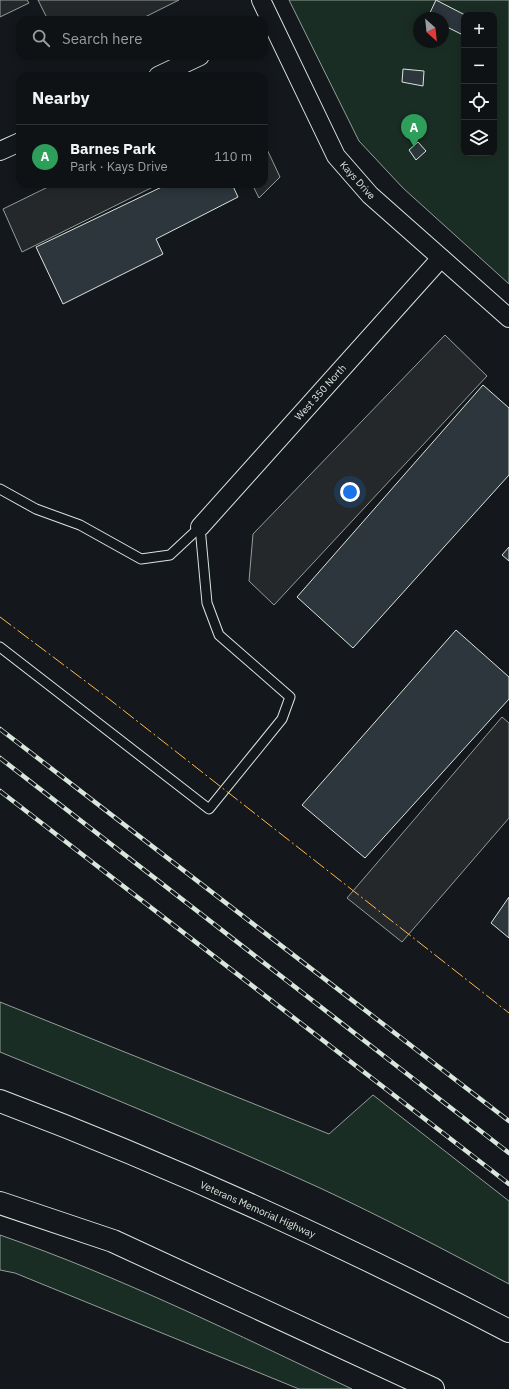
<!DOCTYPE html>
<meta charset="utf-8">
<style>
body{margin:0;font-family:"IBM Plex Sans",sans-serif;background:#1d2022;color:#f1f3f6}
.controls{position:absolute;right:12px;top:12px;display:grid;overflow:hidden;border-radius:8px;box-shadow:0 2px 10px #0003}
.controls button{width:36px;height:36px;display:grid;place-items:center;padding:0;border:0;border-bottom:1px solid #2f3234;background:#0f1215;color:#f1f3f6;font:20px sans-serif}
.compass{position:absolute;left:413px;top:12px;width:36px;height:36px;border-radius:50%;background:#0f1215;box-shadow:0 2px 10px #0003;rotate:153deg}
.you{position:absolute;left:350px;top:492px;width:14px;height:14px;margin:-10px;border:3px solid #fff;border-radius:50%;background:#1a73e8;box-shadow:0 0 0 6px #1a73e833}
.badge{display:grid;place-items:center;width:26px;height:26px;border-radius:50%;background:#ea580c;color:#fff;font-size:13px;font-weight:700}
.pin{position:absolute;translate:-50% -33px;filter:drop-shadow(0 1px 2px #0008)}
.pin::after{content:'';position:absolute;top:21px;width:14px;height:12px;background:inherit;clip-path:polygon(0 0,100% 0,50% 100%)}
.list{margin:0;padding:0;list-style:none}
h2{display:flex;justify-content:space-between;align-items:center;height:52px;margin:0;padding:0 16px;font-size:17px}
h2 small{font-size:13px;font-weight:400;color:#9b9ea0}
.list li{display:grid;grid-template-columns:26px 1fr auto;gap:12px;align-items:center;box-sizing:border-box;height:64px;padding:0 16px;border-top:1px solid #2f3234}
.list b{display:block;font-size:15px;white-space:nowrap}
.list p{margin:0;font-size:13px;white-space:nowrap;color:#9b9ea0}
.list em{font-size:13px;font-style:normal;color:#9b9ea0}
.icon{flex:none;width:22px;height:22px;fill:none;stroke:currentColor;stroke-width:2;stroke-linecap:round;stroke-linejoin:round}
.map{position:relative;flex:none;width:509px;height:1389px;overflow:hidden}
.search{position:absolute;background:#0f1215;box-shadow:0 2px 10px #0003;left:16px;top:16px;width:252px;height:44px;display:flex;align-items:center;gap:10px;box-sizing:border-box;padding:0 14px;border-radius:12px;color:#9b9ea0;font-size:15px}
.panel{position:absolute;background:#0f1215;box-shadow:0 2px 10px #0003;left:16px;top:72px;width:252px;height:116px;border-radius:12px}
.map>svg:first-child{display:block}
.green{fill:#1a2d24;stroke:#939e99;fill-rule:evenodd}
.parking{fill:#24282b;stroke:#939e99}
.building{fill:#2c363c;stroke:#d8e6dc}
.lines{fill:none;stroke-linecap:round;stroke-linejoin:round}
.service-casing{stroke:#d8e6dc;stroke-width:11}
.minor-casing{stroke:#d8e6dc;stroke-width:20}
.motorway-casing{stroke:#d8e6dc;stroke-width:24}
.service{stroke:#14181c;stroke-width:9}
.minor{stroke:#14181c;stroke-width:18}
.motorway{stroke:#14181c;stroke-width:22}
.rail-casing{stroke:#d8e6dc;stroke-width:4.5}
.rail{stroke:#14181c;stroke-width:3;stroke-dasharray:9;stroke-linecap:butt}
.power{stroke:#ffb74d;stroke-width:1;stroke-dasharray:14 3 2 3;stroke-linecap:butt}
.labels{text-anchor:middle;stroke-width:3;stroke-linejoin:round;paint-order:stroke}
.street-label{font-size:10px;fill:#d8e6dc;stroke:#14181c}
</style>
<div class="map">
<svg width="509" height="1389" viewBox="0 0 509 1389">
<rect width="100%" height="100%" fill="#14181c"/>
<!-- green -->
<g class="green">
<path d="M 289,0 L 509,0 L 509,284 L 403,188 L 359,141 ZM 464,15 L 494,15 L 494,153 L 464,153 ZM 419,18 L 443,18 L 443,42 L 419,42 Z"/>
<path d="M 0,1002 L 329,1134 L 373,1095 L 509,1201 L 509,1284 C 447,1251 384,1218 320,1188 C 215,1140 108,1096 0,1052 Z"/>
<path d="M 0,1235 C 121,1277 236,1334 352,1389 L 299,1389 L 15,1273 L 0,1270 Z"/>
</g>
<!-- parking -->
<g class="parking">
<polygon points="0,0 27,0 29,3 0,17"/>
<polygon points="38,0 179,0 139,20 48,20"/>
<polygon points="264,143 280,177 259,198 252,184 264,184"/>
<polygon points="54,184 159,184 22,252 3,209"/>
<polygon points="445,335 487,376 274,605 249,581 253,534"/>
<polygon points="502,717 509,723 509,818 402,942 347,898"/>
</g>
<!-- building -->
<g class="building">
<polygon points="436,0 465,15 464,15 464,28 461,34 443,25 443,18 428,17"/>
<polygon points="403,69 424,71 423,86 402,82"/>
<polygon points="418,142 426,151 416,160 409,150"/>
<polygon points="168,184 232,184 238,197 156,239 163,254 63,304 36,247"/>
<polygon points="483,385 509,408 509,475 353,648 297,597"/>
<polygon points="509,547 509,561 502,555"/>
<polygon points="456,630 509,677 509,699 365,858 302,805"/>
<polygon points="509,897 509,938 491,923"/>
</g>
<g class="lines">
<!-- service casing -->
<g class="service-casing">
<g id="service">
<polyline points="0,489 36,509 80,525 141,559 170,555 200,527"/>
<polyline points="0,647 209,809 282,719 290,697 219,635 207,603 200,527"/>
</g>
</g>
<!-- minor casing -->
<g class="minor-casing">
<g id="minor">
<polyline points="261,0 336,156 370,195 509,318"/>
<polyline points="158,76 200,56"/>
<polyline points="0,151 20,142"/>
<polyline points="200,527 441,258"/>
</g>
</g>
<!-- motorway casing -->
<g class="motorway-casing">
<g id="motorway">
<path d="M 0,1101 C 175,1167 344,1245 509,1331"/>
<polyline points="0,1203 113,1241 433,1389"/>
</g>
</g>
<!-- service -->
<use href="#service" class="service"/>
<!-- minor -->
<use href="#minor" class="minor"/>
<!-- motorway -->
<use href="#motorway" class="motorway"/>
<!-- rail casing -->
<g class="rail-casing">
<g id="rail">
<polyline points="0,729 509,1121"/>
<polyline points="0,758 509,1153"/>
<polyline points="0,791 509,1184"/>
</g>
</g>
<!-- rail -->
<use href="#rail" class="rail"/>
<!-- power -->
<polyline class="power" points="0,617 109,699 509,1013"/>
</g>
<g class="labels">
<!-- street labels -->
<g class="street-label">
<text transform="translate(358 180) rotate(48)" y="4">Kays Drive</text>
<text transform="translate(320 392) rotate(-48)" y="4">West 350 North</text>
<text transform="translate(258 1209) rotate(24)" y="4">Veterans Memorial Highway</text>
</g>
</g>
</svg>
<div class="controls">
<button>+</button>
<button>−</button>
<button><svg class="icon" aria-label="locate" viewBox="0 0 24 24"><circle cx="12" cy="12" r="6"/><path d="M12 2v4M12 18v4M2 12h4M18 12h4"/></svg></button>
<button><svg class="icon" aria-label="layers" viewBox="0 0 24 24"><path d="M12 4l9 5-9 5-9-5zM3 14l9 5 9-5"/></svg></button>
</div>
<svg class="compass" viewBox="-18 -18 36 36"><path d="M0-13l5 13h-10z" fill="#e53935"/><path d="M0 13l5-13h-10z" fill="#9b9ea0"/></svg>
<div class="you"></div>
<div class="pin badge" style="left:414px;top:147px;background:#2e9e5b">A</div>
<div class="search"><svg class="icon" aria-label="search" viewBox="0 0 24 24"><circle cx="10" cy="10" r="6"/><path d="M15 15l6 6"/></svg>Search here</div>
<section class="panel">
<h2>Nearby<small></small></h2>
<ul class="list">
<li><span class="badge" style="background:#2e9e5b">A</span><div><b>Barnes Park</b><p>Park · Kays Drive</p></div><em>110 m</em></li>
</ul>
</section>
</div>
